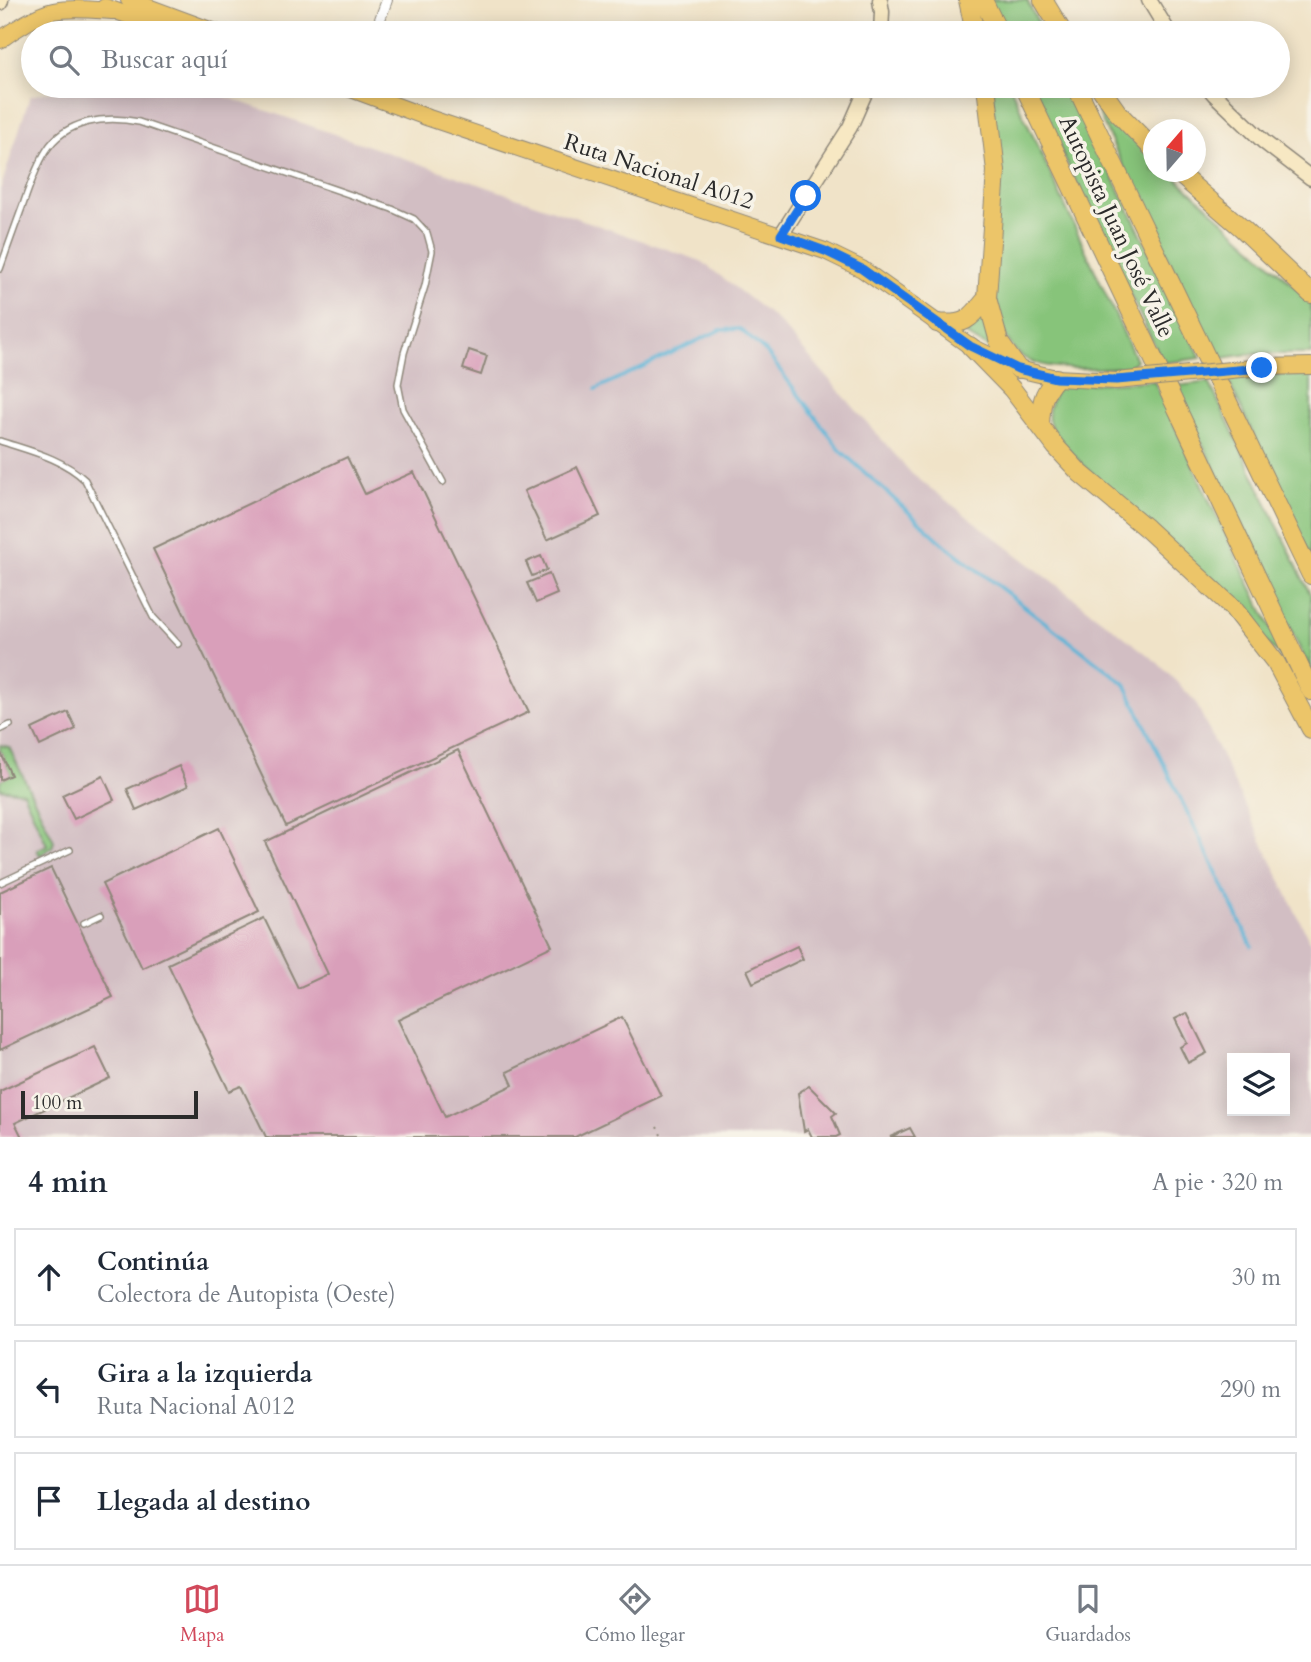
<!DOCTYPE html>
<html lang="es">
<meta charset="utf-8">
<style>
body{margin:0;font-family:Cardo,serif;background:#f6f6f7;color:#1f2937}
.controls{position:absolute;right:21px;bottom:21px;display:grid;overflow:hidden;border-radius:0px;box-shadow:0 4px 18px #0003}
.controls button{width:63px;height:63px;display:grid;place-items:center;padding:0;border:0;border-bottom:2px solid #e0e1e3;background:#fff;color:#1f2937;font:35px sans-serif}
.compass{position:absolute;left:1143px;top:119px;width:63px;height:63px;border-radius:50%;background:#fff;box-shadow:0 4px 18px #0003;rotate:20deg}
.scale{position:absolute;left:21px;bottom:18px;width:177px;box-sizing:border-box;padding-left:7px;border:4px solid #2b2b2b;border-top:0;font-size:19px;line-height:24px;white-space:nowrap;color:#2b2b2b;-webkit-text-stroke:5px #f7f3e8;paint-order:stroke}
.stop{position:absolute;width:21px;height:21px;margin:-16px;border:5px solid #1a73e8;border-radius:50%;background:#fff}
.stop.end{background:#1a73e8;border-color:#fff;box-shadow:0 2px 7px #0008}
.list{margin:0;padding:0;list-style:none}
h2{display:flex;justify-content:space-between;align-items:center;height:91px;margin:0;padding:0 28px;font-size:30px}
h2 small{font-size:23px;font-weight:400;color:#747a83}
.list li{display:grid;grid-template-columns:46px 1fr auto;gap:21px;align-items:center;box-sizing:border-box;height:98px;margin:0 14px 14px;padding:0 14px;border:2px solid #e0e1e3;border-radius:0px}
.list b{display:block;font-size:26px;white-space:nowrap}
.list p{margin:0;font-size:23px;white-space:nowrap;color:#747a83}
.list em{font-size:23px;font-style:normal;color:#747a83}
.icon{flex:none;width:38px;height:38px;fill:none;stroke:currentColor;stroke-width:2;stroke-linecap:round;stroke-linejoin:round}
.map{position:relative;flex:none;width:1311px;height:1137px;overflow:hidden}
.search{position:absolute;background:#fff;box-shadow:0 4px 18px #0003;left:21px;right:21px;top:21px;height:77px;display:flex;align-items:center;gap:18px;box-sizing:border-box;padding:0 24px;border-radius:38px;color:#747a83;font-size:26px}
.sheet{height:427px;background:#fff}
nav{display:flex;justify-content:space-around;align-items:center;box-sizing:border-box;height:98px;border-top:2px solid #e0e1e3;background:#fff;font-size:19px;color:#747a83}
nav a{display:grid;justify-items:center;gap:4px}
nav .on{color:#d1495b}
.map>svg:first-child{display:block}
.industrial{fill:#d2bec3;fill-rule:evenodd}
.green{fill:#87c47a;stroke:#597852;stroke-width:2}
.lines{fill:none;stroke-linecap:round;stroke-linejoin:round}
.stream{stroke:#5ab4d7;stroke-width:3.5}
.building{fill:#d99fba}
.service-casing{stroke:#8e877a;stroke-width:8}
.minor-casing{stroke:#8e877a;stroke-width:12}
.secondary-casing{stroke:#8e877a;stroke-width:17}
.primary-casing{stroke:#8e877a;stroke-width:18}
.motorway-casing{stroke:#8e877a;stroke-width:20}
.path{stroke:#8e877a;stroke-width:2;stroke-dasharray:2 5;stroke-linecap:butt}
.service{stroke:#fff;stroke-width:5}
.minor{stroke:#fff;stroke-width:10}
.secondary{stroke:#f7e8c3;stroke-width:14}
.primary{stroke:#ecc569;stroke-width:16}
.motorway{stroke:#ecc569;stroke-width:18}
.primary-bridge-casing{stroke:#8e877a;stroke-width:18;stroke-linecap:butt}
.primary-bridge{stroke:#ecc569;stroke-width:16}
.route{stroke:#1a73e8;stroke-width:9}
.labels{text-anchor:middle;stroke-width:7;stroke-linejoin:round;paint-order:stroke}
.street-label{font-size:23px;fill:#2b2b2b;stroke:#f7f3e8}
</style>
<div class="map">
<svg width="1311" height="1137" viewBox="0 0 1311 1137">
<rect width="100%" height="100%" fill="#f7f3e8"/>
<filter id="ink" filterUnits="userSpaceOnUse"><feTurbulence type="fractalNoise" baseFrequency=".0143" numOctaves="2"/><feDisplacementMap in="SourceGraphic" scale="14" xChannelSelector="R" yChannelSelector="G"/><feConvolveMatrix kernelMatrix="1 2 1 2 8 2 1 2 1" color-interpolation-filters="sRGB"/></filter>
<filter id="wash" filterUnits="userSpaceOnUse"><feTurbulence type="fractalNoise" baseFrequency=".00686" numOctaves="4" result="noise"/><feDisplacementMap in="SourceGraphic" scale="28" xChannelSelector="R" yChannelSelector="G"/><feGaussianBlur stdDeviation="1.57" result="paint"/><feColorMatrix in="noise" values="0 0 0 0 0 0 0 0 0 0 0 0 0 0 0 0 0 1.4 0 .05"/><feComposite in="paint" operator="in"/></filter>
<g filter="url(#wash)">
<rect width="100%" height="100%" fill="#f0e3c8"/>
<!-- industrial -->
<path class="industrial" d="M 76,86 L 195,86 L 701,261 L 778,321 L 912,474 L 1157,662 L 1195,701 L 1311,944 L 1311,1137 L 0,1137 L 0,190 L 30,96 ZM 1232,1058 L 1285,1058 L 1285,1111 L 1232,1111 Z"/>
<!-- green -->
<g class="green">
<polygon points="989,0 1027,0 1043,33 1005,33"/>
<path d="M 993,86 L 1010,86 L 1136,360 L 1129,367 C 1099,367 1049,374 1023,357 C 1013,350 1006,338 1002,327 C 991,297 994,257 994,226 C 994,179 993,132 993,86 Z"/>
<polygon points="1030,86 1069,86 1201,358 1163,363"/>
<polygon points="1087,86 1092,86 1153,156 1154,172 1170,172 1311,301 1311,354 1249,354 1217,359 1106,130"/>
<polygon points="985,312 995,351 969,337 960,328"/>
<polygon points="1259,374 1311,374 1311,558 1227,378"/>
<path d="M 1154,381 L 1215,513 L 1296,679 L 1277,653 L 1072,454 C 1049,426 1039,420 1059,385 Z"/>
<polygon points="1209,382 1311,596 1311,672 1175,386"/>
<polygon points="0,745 9,747 54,841 52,847 40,855 37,850 47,845 23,792 0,789 0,780 11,775 0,751"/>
</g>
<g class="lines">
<!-- stream -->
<polyline class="stream" points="596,389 720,330 740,329 767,353 841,451 945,545 1125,684 1252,946"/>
</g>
<g id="blocks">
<!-- building -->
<g class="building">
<polygon points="469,350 487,356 481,375 463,369"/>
<polygon points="347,457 365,494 414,472 529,712 286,826 153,549"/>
<polygon points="577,467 600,516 547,540 524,491"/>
<polygon points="541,556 547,570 532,576 526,562"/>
<polygon points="549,574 557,594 536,603 527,583"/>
<polygon points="68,712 76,729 40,746 32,729"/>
<polygon points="458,750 552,946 398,1020 445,1117 513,1085 507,1072 622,1017 661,1096 575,1137 266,1137 241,1086 229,1091 168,964 264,918 298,988 328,974 265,842"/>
<polygon points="0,751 11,775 0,780"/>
<polygon points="179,766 188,786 136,810 127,789"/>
<polygon points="103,776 114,800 74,819 62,795"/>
<polygon points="219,828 259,912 142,968 102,884"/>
<polygon points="51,868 113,997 0,1050 0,892"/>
<polygon points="797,946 803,959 753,983 747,970"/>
<polygon points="1187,1013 1207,1053 1188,1063 1180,1047 1187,1043 1175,1019"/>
<polygon points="95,1047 110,1078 15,1123 22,1137 0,1137 0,1091"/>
<polygon points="809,1086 836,1113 832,1116 840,1135 836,1137 812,1137 808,1129 804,1131 798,1093"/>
<polygon points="910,1128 915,1137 890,1137"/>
</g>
</g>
</g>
<g filter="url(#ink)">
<use href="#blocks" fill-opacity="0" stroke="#8e877a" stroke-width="2"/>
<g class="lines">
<!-- service casing -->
<g class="service-casing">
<g id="service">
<path d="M 0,269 C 8,246 16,224 24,202 C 30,185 36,167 46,151 C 65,120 106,115 139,122 L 392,209 L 414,219 L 427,233 L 432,251 L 425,286 L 404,353 L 398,384 L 403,409 L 443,482"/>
<path d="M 0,441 C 30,451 62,458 85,480 L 153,617 L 178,644"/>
<polyline points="0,730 10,725"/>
<polyline points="0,883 70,850"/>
<polyline points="84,923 101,915"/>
</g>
</g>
<!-- minor casing -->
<g class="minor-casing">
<polyline id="minor" points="375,33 387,0"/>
</g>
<!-- secondary casing -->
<g class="secondary-casing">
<g id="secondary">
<polyline points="880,0 882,12 881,33"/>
<polyline points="1149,0 1169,33"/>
<polyline points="0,3 1,0"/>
<polyline points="1207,86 1214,94 1264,142 1311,178"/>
<polyline points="781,235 850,127 868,86"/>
</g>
</g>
<!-- primary casing -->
<g class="primary-casing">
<g id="primary">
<polyline points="129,0 218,33"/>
<polyline points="105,7 177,33"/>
<path d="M 0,40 C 12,31 38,14 53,11 C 73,7 94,10 114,11"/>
<polyline points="343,86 429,118 825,251 862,269 970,346 1018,369 1056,378 1116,381"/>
<polyline points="1262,367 1311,366"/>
</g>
</g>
<!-- motorway casing -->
<g class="motorway-casing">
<g id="motorway">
<polyline points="968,0 975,33"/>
<polyline points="983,0 999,33"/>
<polyline points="1043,0 1063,33"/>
<polyline points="986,86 996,171 987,298 999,342 1018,369"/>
<polyline points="1024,86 1311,691"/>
<polyline points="1076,86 1311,575"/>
<polyline points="1099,86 1118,113 1154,150"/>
<polyline points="1177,172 1243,229 1311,294"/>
<path d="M 937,323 C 966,326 970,319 987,298"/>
<polyline points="970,346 1012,389 1056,447 1080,473 1146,528 1233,608 1276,663 1311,729"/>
<path d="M 1040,425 C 1041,404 1042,394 1056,378"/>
</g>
</g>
<!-- path -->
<polyline class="path" points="657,1127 662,1137"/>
<!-- service -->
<use href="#service" class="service"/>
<!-- minor -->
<use href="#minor" class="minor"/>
<!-- secondary -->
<use href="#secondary" class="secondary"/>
<!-- primary -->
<use href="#primary" class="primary"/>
<!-- motorway -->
<use href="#motorway" class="motorway"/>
<!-- primary-bridge casing -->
<g class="primary-bridge-casing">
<polyline id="primary-bridge" points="1116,381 1262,367"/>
</g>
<!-- primary-bridge -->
<use href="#primary-bridge" class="primary-bridge"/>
</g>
</g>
<g class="lines" filter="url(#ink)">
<!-- route -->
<polyline class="route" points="806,196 781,235 825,251 862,269 970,346 1018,369 1056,378 1116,380 1262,368"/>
</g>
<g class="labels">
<!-- street labels -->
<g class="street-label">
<text transform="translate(659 171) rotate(18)" y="8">Ruta Nacional A012</text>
<text transform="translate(1117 226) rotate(65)" y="8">Autopista Juan José Valle</text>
</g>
</g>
</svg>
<div class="controls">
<button><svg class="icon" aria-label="layers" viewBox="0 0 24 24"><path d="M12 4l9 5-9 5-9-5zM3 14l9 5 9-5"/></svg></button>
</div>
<svg class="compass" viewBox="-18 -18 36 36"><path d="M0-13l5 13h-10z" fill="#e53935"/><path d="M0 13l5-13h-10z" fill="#747a83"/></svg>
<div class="scale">100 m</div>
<div class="stop" style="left:806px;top:196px"></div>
<div class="stop end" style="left:1262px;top:368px"></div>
<div class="search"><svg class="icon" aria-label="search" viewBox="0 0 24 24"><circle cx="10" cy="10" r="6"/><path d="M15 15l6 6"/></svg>Buscar aquí</div>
</div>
<section class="sheet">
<h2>4 min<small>A pie · 320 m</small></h2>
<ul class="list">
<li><svg class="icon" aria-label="ahead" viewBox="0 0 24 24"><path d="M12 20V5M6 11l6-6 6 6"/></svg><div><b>Continúa</b><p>Colectora de Autopista (Oeste)</p></div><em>30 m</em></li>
<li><svg class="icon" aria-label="left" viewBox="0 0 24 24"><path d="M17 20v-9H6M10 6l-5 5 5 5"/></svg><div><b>Gira a la izquierda</b><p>Ruta Nacional A012</p></div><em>290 m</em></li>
<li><svg class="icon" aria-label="arrive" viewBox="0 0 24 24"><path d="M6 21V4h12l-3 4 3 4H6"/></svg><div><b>Llegada al destino</b></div></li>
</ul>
</section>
<nav>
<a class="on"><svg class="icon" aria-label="map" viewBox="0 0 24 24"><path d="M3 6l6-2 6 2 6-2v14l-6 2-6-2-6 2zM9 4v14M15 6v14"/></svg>Mapa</a>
<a><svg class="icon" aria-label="directions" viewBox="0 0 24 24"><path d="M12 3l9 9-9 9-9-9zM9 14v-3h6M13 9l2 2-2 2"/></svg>Cómo llegar</a>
<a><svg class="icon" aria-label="saved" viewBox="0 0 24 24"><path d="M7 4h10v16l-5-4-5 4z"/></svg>Guardados</a>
</nav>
